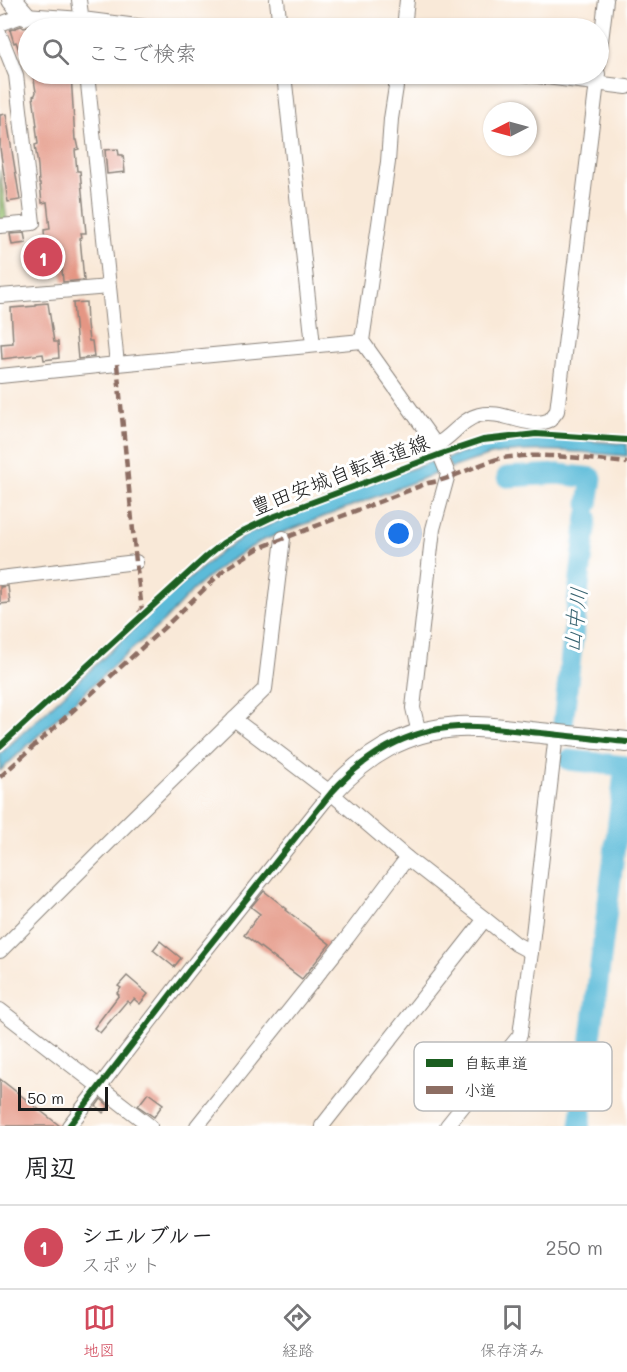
<!DOCTYPE html>
<html lang="ja">
<meta charset="utf-8">
<style>
body{margin:0;font-family:Mali,"Klee One",sans-serif;background:#f6f6f6;color:#202124}
.compass{position:absolute;left:483px;top:102px;width:54px;height:54px;border-radius:50%;background:#fff;box-shadow:0 2px 4px #0004;rotate:264deg}
.scale{position:absolute;left:18px;bottom:15px;width:90px;box-sizing:border-box;padding-left:6px;border:3px solid #1c1c1c;border-top:0;font-size:16px;line-height:21px;white-space:nowrap;color:#1c1c1c;-webkit-text-stroke:4px #fff;paint-order:stroke}
.you{position:absolute;left:399px;top:534px;width:21px;height:21px;margin:-15px;border:4px solid #fff;border-radius:50%;background:#1a73e8;box-shadow:0 0 0 9px #1a73e833}
.badge{display:grid;place-items:center;width:39px;height:39px;border-radius:50%;background:#d1495b;color:#fff;font-size:20px;font-weight:700}
.pin{position:absolute;translate:-50% -50%;border:3px solid #fff;box-shadow:0 2px 6px #0006}
.list{margin:0;padding:0;list-style:none}
h2{display:flex;justify-content:space-between;align-items:center;height:78px;margin:0;padding:0 24px;font-size:26px}
h2 small{font-size:20px;font-weight:400;color:#757577}
.list li{display:grid;grid-template-columns:39px 1fr auto;gap:18px;align-items:center;box-sizing:border-box;height:84px;padding:0 24px;border-top:2px solid #e0e0e0}
.list b{display:block;font-size:22px;white-space:nowrap}
.list p{margin:0;font-size:20px;white-space:nowrap;color:#757577}
.list em{font-size:20px;font-style:normal;color:#757577}
.icon{flex:none;width:33px;height:33px;fill:none;stroke:currentColor;stroke-width:2;stroke-linecap:round;stroke-linejoin:round}
.map{position:relative;flex:none;width:627px;height:1126px;overflow:hidden}
.search{position:absolute;background:#fff;box-shadow:0 2px 4px #0004;left:18px;right:18px;top:18px;height:66px;display:flex;align-items:center;gap:15px;box-sizing:border-box;padding:0 21px;border-radius:33px;color:#757577;font-size:22px}
.sheet{height:162px;background:#fff}
nav{display:flex;justify-content:space-around;align-items:center;box-sizing:border-box;height:84px;border-top:2px solid #e0e0e0;background:#fff;font-size:16px;color:#757577}
nav a{display:grid;justify-items:center;gap:3px}
nav .on{color:#d1495b}
.map>svg:first-child{display:block}
.green{fill:#98c370;stroke:#5a7046;stroke-width:1.5}
.water{fill:#5bbbd9;stroke:#3c6c7a;stroke-width:1.5}
.lines{fill:none;stroke-linecap:round;stroke-linejoin:round}
.river{stroke:#5bbbd9;stroke-width:21}
.building{fill:#e49684}
.street-casing{stroke:#8a827a;stroke-width:16}
.secondary-casing{stroke:#8a827a;stroke-width:22}
.street{stroke:#fff;stroke-width:14}
.secondary{stroke:#fff;stroke-width:20}
.quiet{stroke:#8d6e63;stroke-width:4.5;stroke-dasharray:9 4.5;stroke-linecap:butt}
.cycleway-casing{stroke:#fff;stroke-width:10}
.cycleway{stroke:#1b5e20;stroke-width:6}
.labels{text-anchor:middle;stroke-width:6;stroke-linejoin:round;paint-order:stroke}
.street-label{font-size:21px;fill:#1c1c1c;stroke:#fff}
.water-label{font-size:22px;font-style:italic;fill:#386471;stroke:#fff}
.key{fill:#fff;stroke:#bbb;stroke-width:1.5}
.key-label{font-size:16px;fill:#1c1c1c}
</style>
<div class="map">
<svg width="627" height="1126" viewBox="0 0 627 1126">
<rect width="100%" height="100%" fill="#fff"/>
<filter id="ink" filterUnits="userSpaceOnUse"><feTurbulence type="fractalNoise" baseFrequency=".0167" numOctaves="2"/><feDisplacementMap in="SourceGraphic" scale="12" xChannelSelector="R" yChannelSelector="G"/><feConvolveMatrix kernelMatrix="1 2 1 2 8 2 1 2 1" color-interpolation-filters="sRGB"/></filter>
<filter id="wash" filterUnits="userSpaceOnUse"><feTurbulence type="fractalNoise" baseFrequency=".008" numOctaves="4" result="noise"/><feDisplacementMap in="SourceGraphic" scale="24" xChannelSelector="R" yChannelSelector="G"/><feGaussianBlur stdDeviation="1.35" result="paint"/><feColorMatrix in="noise" values="0 0 0 0 0 0 0 0 0 0 0 0 0 0 0 0 0 1.4 0 .05"/><feComposite in="paint" operator="in"/></filter>
<g filter="url(#wash)">
<rect width="100%" height="100%" fill="#f9e9d8"/>
<!-- green -->
<polygon class="green" points="0,170 7,220 0,220"/>
<!-- water -->
<g class="water">
<path d="M 553,438 L 627,444 L 627,456 C 583,452 540,447 496,454 C 481,457 466,463 451,468 L 446,458 L 490,444 L 510,440 Z"/>
<polygon points="439,459 442,471 261,541 225,563 193,590 164,621 113,666 0,771 0,754 177,589 223,550 248,534 351,490"/>
</g>
<g class="lines">
<!-- river -->
<g class="river">
<polyline points="507,477 558,474 592,478 588,504"/>
<polyline points="563,724 587,517"/>
<polyline points="569,760 625,766 580,1126"/>
</g>
</g>
<g id="blocks">
<!-- building -->
<g class="building">
<polygon points="21,26 24,28 28,27 28,48 20,52 16,42 14,43 10,30"/>
<polygon points="32,74 71,74 75,140 77,140 79,149 75,150 77,171 80,171 86,233 81,233 82,237 80,238 84,280 63,282 62,269 33,271 31,245 45,244 44,230 50,229 47,202 42,203 40,184 39,184 38,166 35,145 38,144 36,126 37,126 33,96 35,95 36,92 34,80"/>
<polygon points="6,114 20,200 8,202 0,148 0,115"/>
<polygon points="118,149 119,155 123,155 125,172 107,174 105,150"/>
<polygon points="24,233 26,243 12,245 10,234"/>
<polygon points="86,302 87,324 89,341 92,341 94,357 78,359 73,303"/>
<polygon points="48,303 54,342 58,342 59,358 44,360 43,354 2,359 1,344 13,343 11,308 36,306 36,304"/>
<polygon points="8,586 10,603 0,604 0,587"/>
<polygon points="264,891 287,909 286,910 330,944 302,979 244,935 260,914 251,907"/>
<polygon points="160,941 181,958 174,967 153,950"/>
<polygon points="127,976 148,994 140,1004 134,999 130,1004 127,1001 100,1033 94,1028 119,995 117,993 121,988 118,986"/>
<polygon points="0,1079 60,1126 0,1126"/>
<polygon points="148,1093 163,1104 154,1117 138,1106"/>
<polygon points="101,1099 109,1106 103,1113 96,1106"/>
</g>
</g>
</g>
<g filter="url(#ink)">
<use href="#blocks" fill-opacity="0" stroke="#8a827a" stroke-width="1.5"/>
<g class="lines">
<!-- street casing -->
<g class="street-casing">
<g id="street">
<polyline points="79,0 83,28"/>
<polyline points="277,0 280,28"/>
<polyline points="0,24 25,15 82,19 153,28"/>
<polyline points="404,28 407,0"/>
<polyline points="0,35 16,75 33,223 0,226"/>
<polyline points="598,66 606,0"/>
<polyline points="87,74 117,364"/>
<polyline points="284,74 313,345"/>
<polyline points="398,74 391,119 388,162 362,341 436,445 448,474 433,529 413,708 419,733"/>
<polyline points="522,74 627,87"/>
<polyline points="0,296 109,287"/>
<polyline points="0,376 117,364 362,341"/>
<path d="M 436,445 C 452,437 462,419 479,415 C 503,409 528,430 550,420 L 557,411 L 598,74"/>
<polyline points="0,578 136,562"/>
<polyline points="234,719 331,793 407,858 485,919 516,944 531,952"/>
<polyline points="0,951 126,825 265,689 283,538"/>
<polyline points="0,1010 150,1126"/>
<polyline points="69,1126 188,972 331,793"/>
<polyline points="197,1126 347,938 407,858"/>
<polyline points="322,1126 485,919"/>
<polyline points="447,1126 520,1035 531,952 556,734"/>
</g>
</g>
<!-- secondary casing -->
<g class="secondary-casing">
<g id="secondary">
<polyline points="12,0 25,15"/>
<path d="M 331,793 C 365,755 405,730 458,727 C 482,726 507,729 531,732 C 563,735 595,739 627,742"/>
</g>
</g>
<!-- street -->
<use href="#street" class="street"/>
<!-- secondary -->
<use href="#secondary" class="secondary"/>
<!-- quiet -->
<g class="quiet">
<polyline points="117,364 136,562 142,610 137,615"/>
<path d="M 0,777 L 168,624 L 225,569 L 259,548 L 428,483 C 455,479 477,463 503,458 C 543,452 586,459 627,463"/>
</g>
<!-- cycleway casing -->
<g class="cycleway-casing">
<g id="cycleway">
<polyline points="0,746 206,557 223,543 243,531 270,518 441,454 483,440 536,434 627,440"/>
<path d="M 69,1126 L 188,972 L 331,793 C 365,755 405,730 458,727 C 482,726 507,729 531,732 C 563,735 595,739 627,742"/>
</g>
</g>
<!-- cycleway -->
<use href="#cycleway" class="cycleway"/>
</g>
</g>
<g class="labels">
<!-- street labels -->
<g class="street-label">
<text transform="translate(340 475) rotate(-21)" y="7">豊田安城自転車道線</text>
</g>
<!-- water labels -->
<g class="water-label">
<text transform="translate(575 620) rotate(-83)" y="8">山中川</text>
</g>
</g>
<!-- legend -->
<rect x="414" y="1042" width="198" height="69" rx="9" class="key"/>
<rect x="426" y="1059" width="27" height="8" fill="#1b5e20"/>
<rect x="426" y="1086" width="27" height="8" fill="#8d6e63"/>
<g class="key-label">
<text x="464" y="1069">自転車道</text>
<text x="464" y="1096">小道</text>
</g>
</svg>
<svg class="compass" viewBox="-18 -18 36 36"><path d="M0-13l5 13h-10z" fill="#e53935"/><path d="M0 13l5-13h-10z" fill="#757577"/></svg>
<div class="scale">50 m</div>
<div class="you"></div>
<div class="pin badge" style="left:43px;top:257px">1</div>
<div class="search"><svg class="icon" aria-label="search" viewBox="0 0 24 24"><circle cx="10" cy="10" r="6"/><path d="M15 15l6 6"/></svg>ここで検索</div>
</div>
<section class="sheet">
<h2>周辺<small></small></h2>
<ul class="list">
<li><span class="badge">1</span><div><b>シエルブルー</b><p>スポット</p></div><em>250 m</em></li>
</ul>
</section>
<nav>
<a class="on"><svg class="icon" aria-label="map" viewBox="0 0 24 24"><path d="M3 6l6-2 6 2 6-2v14l-6 2-6-2-6 2zM9 4v14M15 6v14"/></svg>地図</a>
<a><svg class="icon" aria-label="directions" viewBox="0 0 24 24"><path d="M12 3l9 9-9 9-9-9zM9 14v-3h6M13 9l2 2-2 2"/></svg>経路</a>
<a><svg class="icon" aria-label="saved" viewBox="0 0 24 24"><path d="M7 4h10v16l-5-4-5 4z"/></svg>保存済み</a>
</nav>
